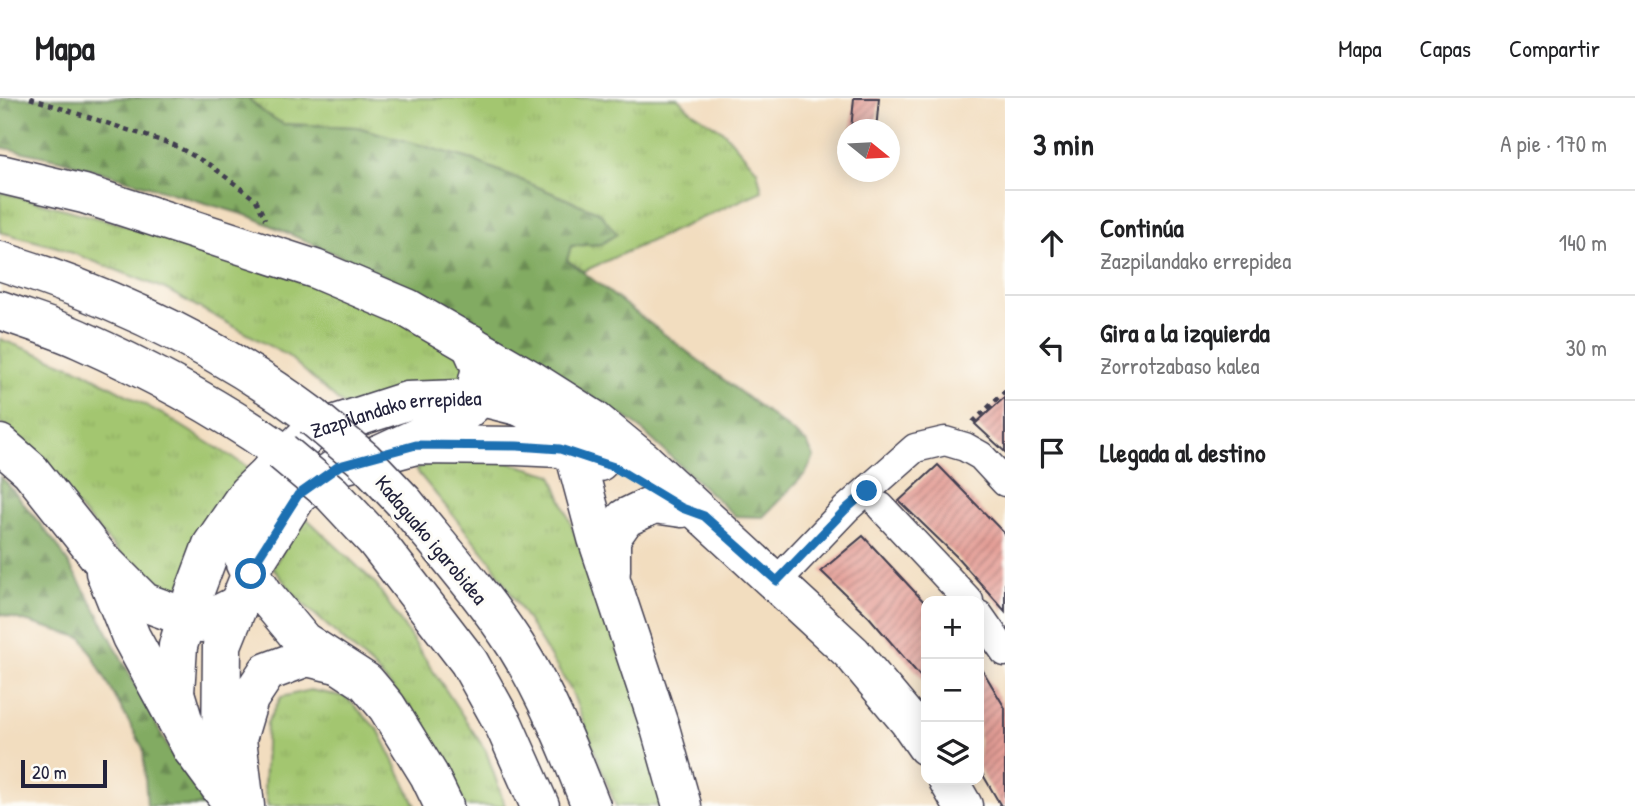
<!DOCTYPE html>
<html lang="es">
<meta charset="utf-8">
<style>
body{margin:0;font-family:"Patrick Hand",sans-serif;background:#f6f6f6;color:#202124}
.controls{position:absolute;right:21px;bottom:21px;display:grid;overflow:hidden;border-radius:14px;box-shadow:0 4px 18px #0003}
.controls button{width:63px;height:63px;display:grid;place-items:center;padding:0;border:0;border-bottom:2px solid #e0e0e0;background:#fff;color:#202124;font:35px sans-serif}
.compass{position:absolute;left:837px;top:21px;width:63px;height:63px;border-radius:50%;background:#fff;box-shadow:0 4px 18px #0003;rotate:108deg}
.scale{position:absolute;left:21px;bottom:18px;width:86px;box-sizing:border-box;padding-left:7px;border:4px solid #22223b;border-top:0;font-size:19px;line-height:24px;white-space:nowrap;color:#22223b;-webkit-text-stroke:5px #fdfcf7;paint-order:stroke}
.stop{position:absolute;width:21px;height:21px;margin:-16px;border:5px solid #1f6fb2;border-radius:50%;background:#fff}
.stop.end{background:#1f6fb2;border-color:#fff;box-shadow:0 2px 7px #0008}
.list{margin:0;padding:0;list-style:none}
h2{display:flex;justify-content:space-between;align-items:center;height:91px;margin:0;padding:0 28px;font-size:30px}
h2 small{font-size:23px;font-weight:400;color:#757577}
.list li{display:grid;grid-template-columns:46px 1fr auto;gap:21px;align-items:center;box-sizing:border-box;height:105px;padding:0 28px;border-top:2px solid #e0e0e0}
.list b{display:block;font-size:26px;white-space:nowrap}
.list p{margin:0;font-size:23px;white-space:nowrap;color:#757577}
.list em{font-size:23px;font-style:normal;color:#757577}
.icon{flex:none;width:38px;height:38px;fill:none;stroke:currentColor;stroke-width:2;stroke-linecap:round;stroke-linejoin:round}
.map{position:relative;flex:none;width:1005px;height:708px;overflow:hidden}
header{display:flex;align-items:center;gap:42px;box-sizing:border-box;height:98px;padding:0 35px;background:#fff;border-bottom:2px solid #e0e0e0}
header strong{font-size:33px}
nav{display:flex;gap:38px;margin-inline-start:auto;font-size:24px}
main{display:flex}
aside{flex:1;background:#fff}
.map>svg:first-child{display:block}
.grass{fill:url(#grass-tufts);stroke:#627455;stroke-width:2}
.forest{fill:url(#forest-firs);stroke:#52664e;stroke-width:2}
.building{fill:url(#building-hatch)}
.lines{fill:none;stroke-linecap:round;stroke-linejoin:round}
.street-casing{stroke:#413e4f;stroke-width:31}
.secondary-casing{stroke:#413e4f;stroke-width:41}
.highway-casing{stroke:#413e4f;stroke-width:41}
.path{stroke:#413e4f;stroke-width:4.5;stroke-dasharray:5 5;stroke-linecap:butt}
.street{stroke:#fff;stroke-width:28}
.secondary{stroke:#fff;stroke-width:38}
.highway{stroke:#fff;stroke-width:38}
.highway-bridge-casing{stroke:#413e4f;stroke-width:41;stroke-linecap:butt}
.highway-bridge{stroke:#fff;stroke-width:38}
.route{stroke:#1f6fb2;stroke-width:9}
.labels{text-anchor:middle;stroke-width:6;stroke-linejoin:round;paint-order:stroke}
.street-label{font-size:21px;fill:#22223b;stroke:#fdfcf7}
</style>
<header>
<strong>Mapa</strong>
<nav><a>Mapa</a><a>Capas</a><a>Compartir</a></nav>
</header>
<main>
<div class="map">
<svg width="1005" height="708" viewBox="0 0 1005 708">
<defs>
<pattern id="grass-tufts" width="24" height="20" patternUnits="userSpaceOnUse" patternTransform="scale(1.75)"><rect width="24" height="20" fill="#a3c66f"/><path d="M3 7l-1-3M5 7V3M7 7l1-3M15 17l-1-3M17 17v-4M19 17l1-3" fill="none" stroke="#8caa61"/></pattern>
<pattern id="forest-firs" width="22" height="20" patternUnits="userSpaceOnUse" patternTransform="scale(1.75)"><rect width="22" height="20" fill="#82ab62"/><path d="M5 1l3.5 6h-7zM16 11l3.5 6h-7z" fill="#6a8b52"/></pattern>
<pattern id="building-hatch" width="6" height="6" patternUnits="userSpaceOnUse" patternTransform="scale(1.75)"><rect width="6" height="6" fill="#e49e96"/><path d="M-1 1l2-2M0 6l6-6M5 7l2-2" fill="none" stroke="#b8807c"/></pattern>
</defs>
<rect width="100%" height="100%" fill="#fdfcf7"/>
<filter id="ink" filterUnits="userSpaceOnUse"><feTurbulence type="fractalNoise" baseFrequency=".0143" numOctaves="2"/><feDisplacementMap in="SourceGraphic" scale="14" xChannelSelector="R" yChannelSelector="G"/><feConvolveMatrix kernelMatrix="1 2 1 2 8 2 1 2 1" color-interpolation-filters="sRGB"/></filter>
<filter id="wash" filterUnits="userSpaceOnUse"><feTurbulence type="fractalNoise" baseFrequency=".00686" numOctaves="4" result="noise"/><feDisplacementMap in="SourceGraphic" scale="28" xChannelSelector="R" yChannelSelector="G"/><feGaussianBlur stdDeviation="1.57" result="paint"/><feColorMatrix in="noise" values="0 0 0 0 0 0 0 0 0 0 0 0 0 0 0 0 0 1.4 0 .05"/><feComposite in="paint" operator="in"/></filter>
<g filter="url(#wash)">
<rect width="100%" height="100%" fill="#f2ddbf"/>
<!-- grass -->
<g class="grass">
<polygon points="248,0 678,0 690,12 724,34 757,72 762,93 584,173 567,162 571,148 601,146 600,115 473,62 357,29 283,26 262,13"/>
<polygon points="0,94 215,151 365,204 462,259 467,290 344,308 288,258 165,191 57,149 0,134"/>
<polygon points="0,241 83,273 164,317 251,371 174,497 148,487 5,328 0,325"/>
<polygon points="452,357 507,364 552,377 628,573 668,708 616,708 571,592 490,462 415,371"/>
<polygon points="303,417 375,485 486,653 505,708 465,708 424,624 372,568 299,502 273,470"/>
<polygon points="310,592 346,599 379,633 416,708 268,708 264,690 267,625 281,599"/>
</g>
<!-- forest -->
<g class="forest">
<polygon points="0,0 248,0 262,13 283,26 357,29 473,62 600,115 617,136 601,146 571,148 567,162 807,345 814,359 806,375 763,419 735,418 634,325 424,196 252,119 61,62 0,49"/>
<polygon points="0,379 6,384 58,448 94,508 171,655 209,708 147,708 143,650 83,540 0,516"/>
</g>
<g id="blocks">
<!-- building -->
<g class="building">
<polygon points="854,0 879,0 876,32 851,32"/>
<polygon points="1005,299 1005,354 975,326"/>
<polygon points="938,367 1005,436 1005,513 956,458 899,403"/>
<polygon points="863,438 926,506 926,585 869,519 821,473"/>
<polygon points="979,566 1005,610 1005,708 1001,708 979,670"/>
</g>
</g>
</g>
<g filter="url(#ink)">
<use href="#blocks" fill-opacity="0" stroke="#413e4f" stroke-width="2"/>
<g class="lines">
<!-- street casing -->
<g class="street-casing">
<g id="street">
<polyline points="881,409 969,503"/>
<polyline points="777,483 846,411 915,350 945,343 965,349 981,358 1005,384"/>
<polyline points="979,517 1005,554"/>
</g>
</g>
<!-- secondary casing -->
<g class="secondary-casing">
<g id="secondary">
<polyline points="614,346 643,362 852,555 908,622 926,648"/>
<polyline points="225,677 221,662 222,547 256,463 298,397 339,368 416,347 517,348 560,350 599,364"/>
<polyline points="948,682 963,708"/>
<path id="s1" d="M 234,708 L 192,651 L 175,595 L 178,548 L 193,498 L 212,447 L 247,396 L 311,334 L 407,303 L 486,300 L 550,316"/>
</g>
</g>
<!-- highway casing -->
<g class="highway-casing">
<g id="highway">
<polyline points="0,76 84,96 315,171 407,210 533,283 593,321 643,362"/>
<path d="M 0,163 C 113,198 218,248 313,319"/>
<path d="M 0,212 C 27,222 55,230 81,242 C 151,273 219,310 282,354"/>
<polyline points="519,308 546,323 567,340 574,354 597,440 660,630 682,708"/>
<polyline points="0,346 30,372 99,459 144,504 201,525 239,506"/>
<polyline points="379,357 455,322 472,307 481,270 470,245"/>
<polyline points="270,373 245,422 245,466 264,496 303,543 366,584 387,609 429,677 444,708"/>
<path d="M 404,404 C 442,451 483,497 516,548 C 547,598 570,654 591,708"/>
<polyline points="376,443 469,564 504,627 540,708"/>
<polyline points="611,473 611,440 625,420 654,406 682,410"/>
<polyline points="105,474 131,539 192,651"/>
<polyline points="245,708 237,641 249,601 267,574 307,559 337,566"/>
</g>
</g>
<!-- path -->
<g class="path">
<polyline points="30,0 174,47 210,67 256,102 265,121"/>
<polyline points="973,324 1005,293"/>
</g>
<!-- street -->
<use href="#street" class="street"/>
<!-- secondary -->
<use href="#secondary" class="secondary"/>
<!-- highway -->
<use href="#highway" class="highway"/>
<!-- highway-bridge casing -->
<g class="highway-bridge-casing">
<g id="highway-bridge">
<polyline points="313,319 364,362 404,404"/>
<polyline points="282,354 332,396 376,443"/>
</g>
</g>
<!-- highway-bridge -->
<use href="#highway-bridge" class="highway-bridge"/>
</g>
</g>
<g class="lines" filter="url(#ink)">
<!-- route -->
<polyline class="route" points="251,476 256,463 298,397 339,368 416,347 517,348 560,351 614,369 682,410 704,418 777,483 846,411 867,393"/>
</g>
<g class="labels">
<!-- street labels -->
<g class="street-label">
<text dy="7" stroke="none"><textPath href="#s1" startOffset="522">Zazpilandako errepidea</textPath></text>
<text transform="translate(431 442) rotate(50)" y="7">Kadaguako igarobidea</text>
</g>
</g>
</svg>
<div class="controls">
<button>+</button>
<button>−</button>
<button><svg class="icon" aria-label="layers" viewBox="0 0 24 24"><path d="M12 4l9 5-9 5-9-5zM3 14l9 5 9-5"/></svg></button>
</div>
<svg class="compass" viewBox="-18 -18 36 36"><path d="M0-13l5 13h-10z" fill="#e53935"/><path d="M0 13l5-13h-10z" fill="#757577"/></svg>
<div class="scale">20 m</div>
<div class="stop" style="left:251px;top:476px"></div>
<div class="stop end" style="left:867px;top:393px"></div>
</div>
<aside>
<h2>3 min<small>A pie · 170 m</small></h2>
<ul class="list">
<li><svg class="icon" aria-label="ahead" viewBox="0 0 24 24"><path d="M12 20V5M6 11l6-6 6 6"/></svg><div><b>Continúa</b><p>Zazpilandako errepidea</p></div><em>140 m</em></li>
<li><svg class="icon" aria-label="left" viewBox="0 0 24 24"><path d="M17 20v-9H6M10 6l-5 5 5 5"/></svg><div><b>Gira a la izquierda</b><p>Zorrotzabaso kalea</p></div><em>30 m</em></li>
<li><svg class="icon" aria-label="arrive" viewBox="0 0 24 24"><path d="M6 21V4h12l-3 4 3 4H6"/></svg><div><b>Llegada al destino</b></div></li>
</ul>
</aside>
</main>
